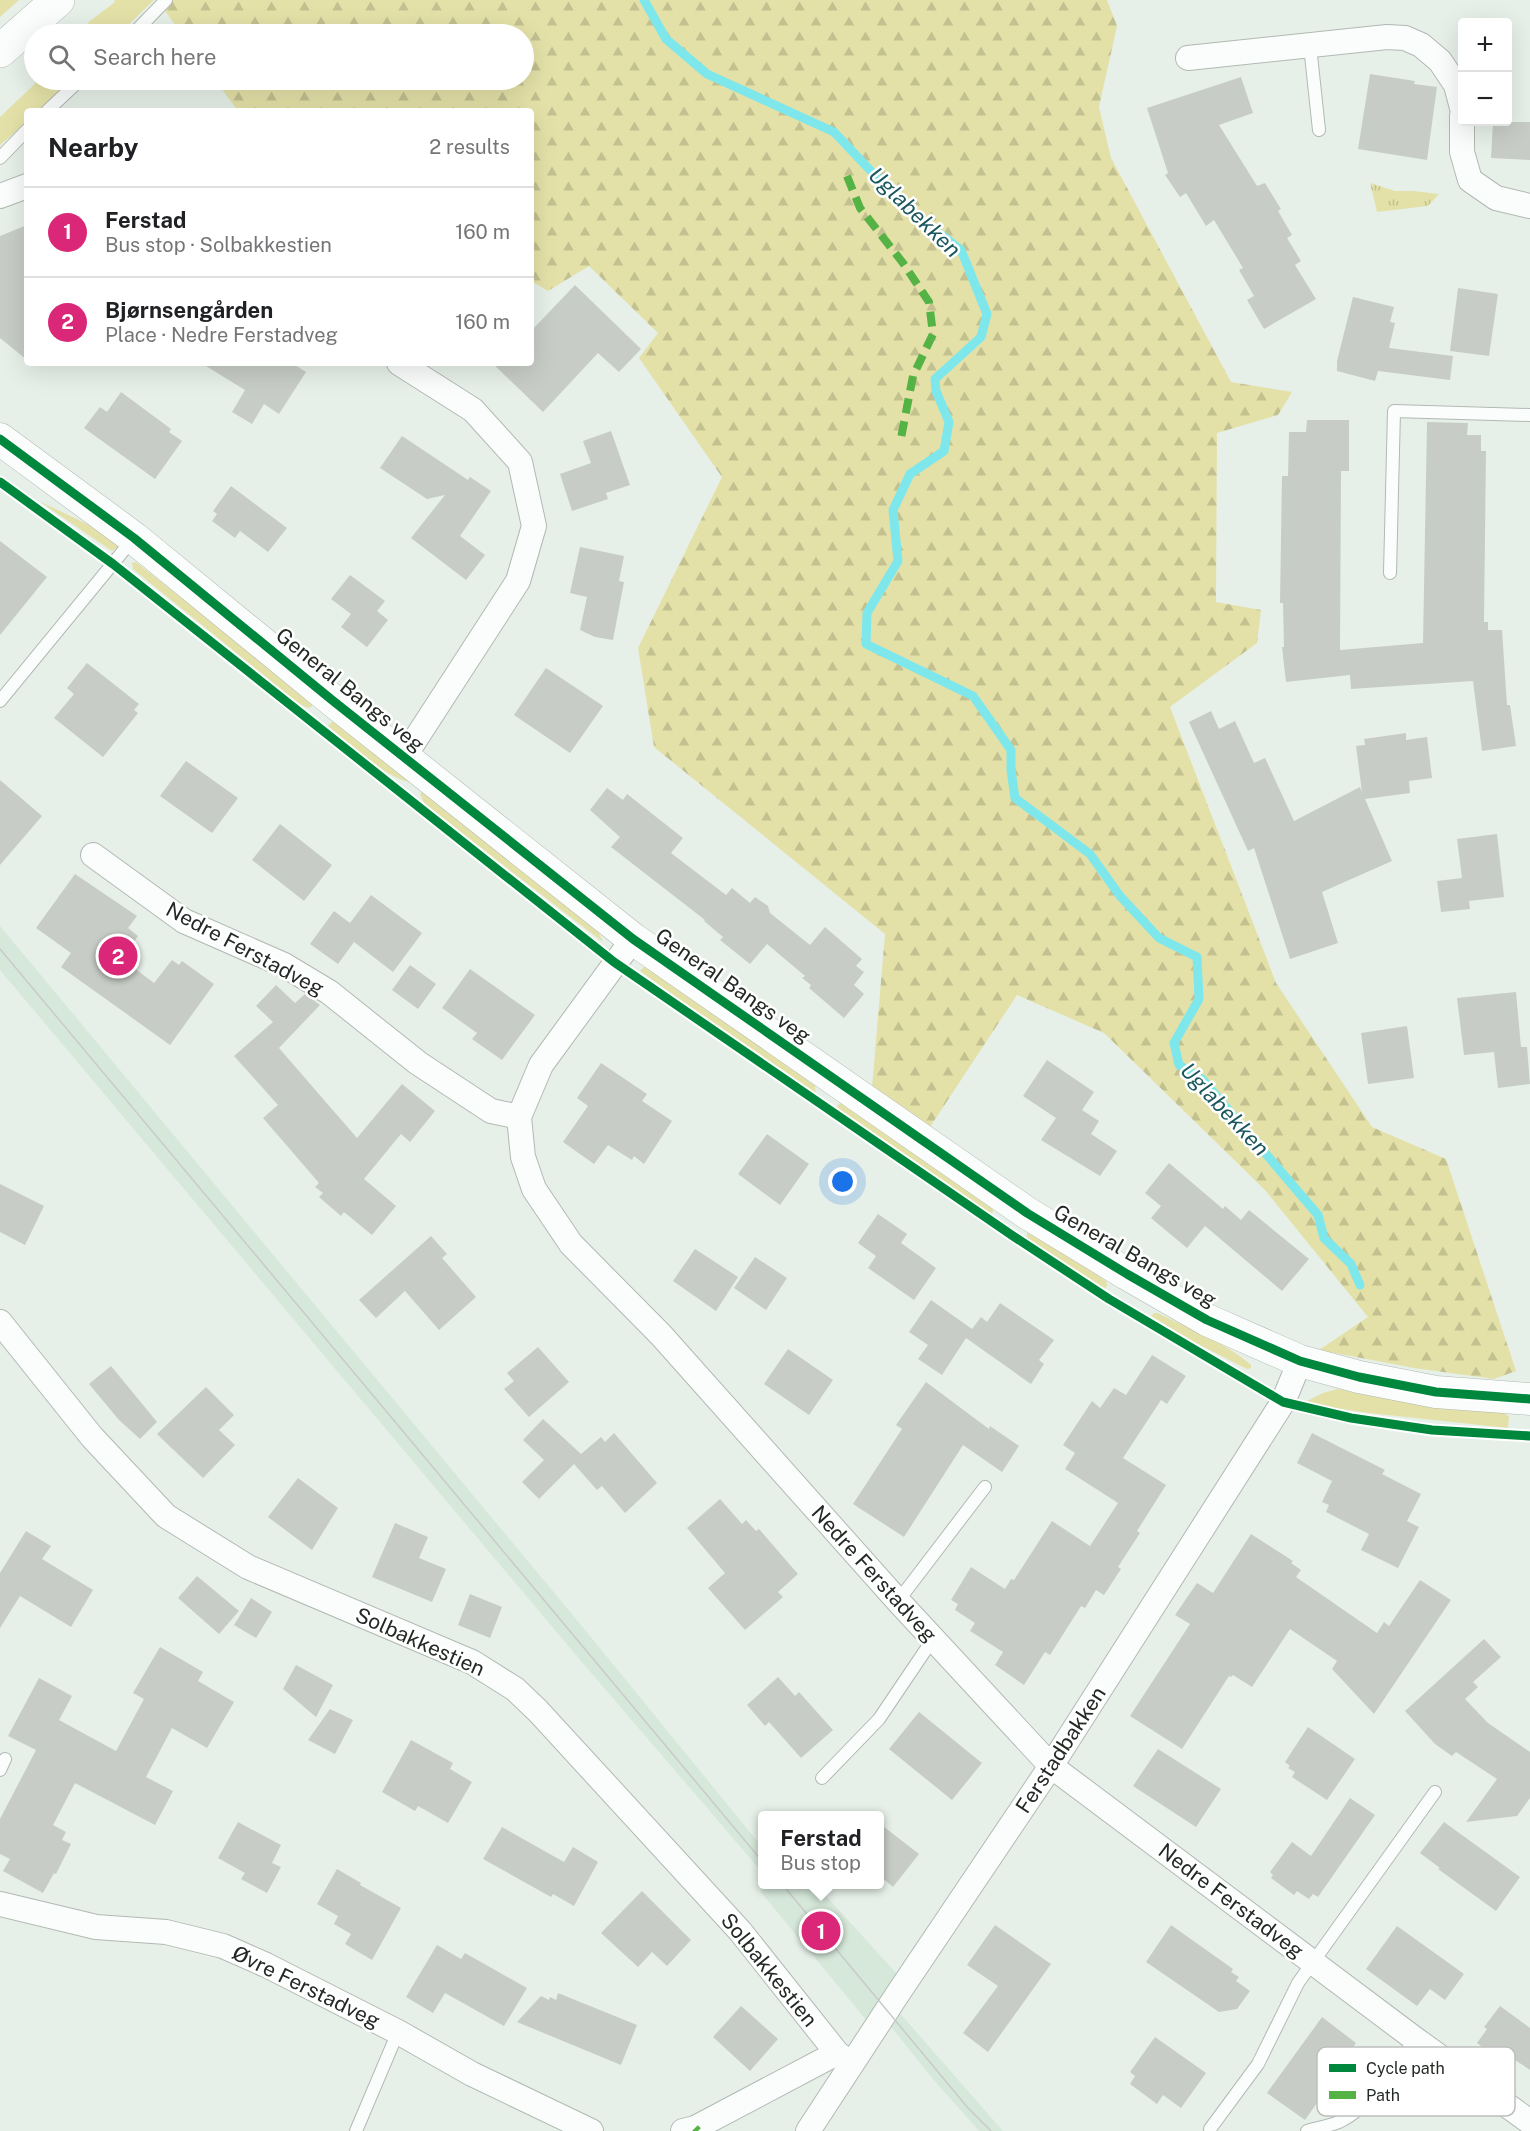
<!DOCTYPE html>
<meta charset="utf-8">
<style>
body{margin:0;font-family:"Public Sans",sans-serif;background:#f6f6f6;color:#202124}
.controls{position:absolute;right:18px;top:18px;display:grid;overflow:hidden;border-radius:6px;box-shadow:0 6px 24px #0002}
.controls button{width:54px;height:54px;display:grid;place-items:center;padding:0;border:0;border-bottom:2px solid #e0e0e0;background:#fff;color:#202124;font:30px sans-serif}
.you{position:absolute;left:843px;top:1182px;width:21px;height:21px;margin:-15px;border:4px solid #fff;border-radius:50%;background:#1a73e8;box-shadow:0 0 0 9px #1a73e833}
.badge{display:grid;place-items:center;width:39px;height:39px;border-radius:50%;background:#db2777;color:#fff;font-size:20px;font-weight:700}
.pin{position:absolute;translate:-50% -50%;border:3px solid #fff;box-shadow:0 2px 6px #0006}
.popup{position:absolute;left:758px;top:1811px;width:126px;height:78px;box-sizing:border-box;display:grid;place-content:center;border-radius:6px;background:#fff;filter:drop-shadow(0 2px 4px #0005);font-size:20px;white-space:nowrap;color:#757577}
.popup b{font-size:22px;color:#202124}
.popup::after{content:'';position:absolute;left:50%;top:100%;margin-left:-12px;border:12px solid transparent;border-top-color:#fff}
.list{margin:0;padding:0;list-style:none}
h2{display:flex;justify-content:space-between;align-items:center;height:78px;margin:0;padding:0 24px;font-size:26px}
h2 small{font-size:20px;font-weight:400;color:#757577}
.list li{display:grid;grid-template-columns:39px 1fr auto;gap:18px;align-items:center;box-sizing:border-box;height:90px;padding:0 24px;border-top:2px solid #e0e0e0}
.list b{display:block;font-size:22px;white-space:nowrap}
.list p{margin:0;font-size:20px;white-space:nowrap;color:#757577}
.list em{font-size:20px;font-style:normal;color:#757577}
.icon{flex:none;width:33px;height:33px;fill:none;stroke:currentColor;stroke-width:2;stroke-linecap:round;stroke-linejoin:round}
.map{position:relative;flex:none;width:1530px;height:2131px;overflow:hidden}
.search{position:absolute;background:#fff;box-shadow:0 6px 24px #0002;left:24px;top:24px;width:510px;height:66px;display:flex;align-items:center;gap:15px;box-sizing:border-box;padding:0 21px;border-radius:33px;color:#757577;font-size:22px}
.panel{position:absolute;background:#fff;box-shadow:0 6px 24px #0002;left:24px;top:108px;width:510px;height:258px;border-radius:6px}
.map>svg:first-child{display:block}
.built{fill:#d6e8da}
.grass{fill:#e4e1a8}
.forest{fill:url(#forest-firs)}
.park{fill:url(#park-tufts)}
.lines{fill:none;stroke-linecap:round;stroke-linejoin:round}
.stream{stroke:#7ee7ec;stroke-width:9}
.building{fill:#c7cdc6}
.service-casing{stroke:#b1b9b3;stroke-width:14}
.minor-casing{stroke:#b1b9b3;stroke-width:26}
.tertiary-casing{stroke:#b1b9b3;stroke-width:33}
.secondary-casing{stroke:#b1b9b3;stroke-width:34}
.service{stroke:#fbfdfc;stroke-width:12}
.minor{stroke:#fbfdfc;stroke-width:24}
.tertiary{stroke:#fbfdfc;stroke-width:32}
.secondary{stroke:#fbfdfc;stroke-width:33}
.tram{stroke:#c8cbc9;stroke-width:1.5}
.quiet{stroke:#55b245;stroke-width:8;stroke-dasharray:15 8;stroke-linecap:butt}
.cycleway-casing{stroke:#fff;stroke-width:13}
.cycleway{stroke:#00873e;stroke-width:9}
.labels{text-anchor:middle;stroke-width:5;stroke-linejoin:round;paint-order:stroke}
.street-label{font-size:21px;fill:#232924;stroke:#fff}
.water-label{font-size:22px;font-style:italic;fill:#1b585d;stroke:#fff}
.key{fill:#fff;stroke:#bdbfbd;stroke-width:1.5}
.key-label{font-size:16px;fill:#232924}
</style>
<div class="map">
<svg width="1530" height="2131" viewBox="0 0 1530 2131">
<defs>
<pattern id="forest-firs" width="22" height="20" patternUnits="userSpaceOnUse" patternTransform="scale(1.5)"><rect width="22" height="20" fill="#e4e1a8"/><path d="M5 1l3.5 6h-7zM16 11l3.5 6h-7z" fill="#c3c190"/></pattern>
<pattern id="park-tufts" width="24" height="20" patternUnits="userSpaceOnUse" patternTransform="scale(1.5)"><rect width="24" height="20" fill="#e4e1a8"/><path d="M3 7l-1-3M5 7V3M7 7l1-3M15 17l-1-3M17 17v-4M19 17l1-3" fill="none" stroke="#c3c190"/></pattern>
</defs>
<rect width="100%" height="100%" fill="#e6f0e8"/>
<!-- built -->
<g class="built">
<polygon points="0,926 590,1636 762,1847 762,1872 575,1654 0,970"/>
<polygon points="768,1885 816,1885 898,1975 884,1995 1003,2131 979,2131 932,2078 876,2008 867,2021 760,1891"/>
</g>
<!-- grass -->
<g class="grass">
<polygon points="0,0 19,0 0,17"/>
<polygon points="114,0 154,0 119,34 78,34 90,21 115,2"/>
<polygon points="39,80 71,80 38,111 27,111 27,122 0,145 0,117"/>
<polygon points="39,501 87,524 119,546 112,551"/>
<polygon points="136,562 304,695 311,701 312,707 308,708 299,704 133,569 132,563"/>
<path d="M 334,720 L 414,783 C 385,779 352,745 328,726 Z"/>
<polygon points="422,792 595,925 603,942 425,805 420,794"/>
<polygon points="644,967 652,968 815,1085 816,1097 640,971"/>
<polygon points="840,1103 993,1207 993,1212 990,1214 835,1109"/>
<polygon points="1031,1231 1106,1281 1107,1286 1105,1288 1099,1286 1032,1242 1027,1237 1027,1233"/>
<path d="M 1154,1313 L 1158,1313 C 1189,1329 1225,1342 1251,1365 L 1251,1368 L 1247,1369 L 1192,1341 L 1151,1316 Z"/>
<polygon points="1337,1389 1503,1413 1509,1416 1508,1428 1369,1413 1321,1406 1307,1401 1323,1393"/>
</g>
<!-- forest -->
<polygon class="forest" points="173,0 1107,0 1117,26 1099,107 1111,158 1231,382 1292,392 1278,415 1217,433 1216,602 1261,610 1257,643 1170,707 1276,983 1372,1127 1446,1159 1516,1371 1494,1379 1414,1368 1319,1350 1368,1317 1265,1190 1104,1033 1017,995 930,1127 872,1088 885,934 654,747 638,648 722,477 639,358 658,333 589,266 548,291 531,281 531,111 238,111 215,80 524,80 524,34 182,34 165,11"/>
<!-- park -->
<polygon class="park" points="1370,183 1395,191 1414,191 1439,194 1428,206 1377,212"/>
<g class="lines">
<!-- stream -->
<polyline class="stream" points="644,0 666,39 707,74 834,132 903,205 961,250 987,314 981,337 935,379 936,391 949,422 944,451 910,474 893,510 898,561 867,613 866,644 973,696 1011,750 1011,770 1015,798 1090,854 1120,896 1159,938 1197,957 1199,999 1174,1043 1179,1065 1202,1079 1318,1215 1324,1238 1351,1264 1360,1285"/>
</g>
<!-- building -->
<g class="building">
<polygon points="1370,74 1415,81 1414,84 1437,87 1427,160 1358,149"/>
<polygon points="1241,77 1253,113 1219,125 1257,186 1265,183 1281,209 1278,211 1292,235 1287,238 1301,261 1295,265 1316,299 1264,329 1247,300 1254,296 1239,270 1243,268 1214,220 1206,226 1186,193 1180,197 1165,175 1168,173 1147,108"/>
<polygon points="1493,122 1530,122 1530,160 1491,158"/>
<polygon points="27,225 27,360 0,338 0,236"/>
<polygon points="575,285 641,349 619,372 598,353 543,412 492,363 531,363 531,331"/>
<polygon points="1458,288 1498,294 1489,356 1450,351"/>
<polygon points="1353,297 1394,307 1390,322 1395,323 1389,348 1453,356 1450,380 1378,371 1375,381 1337,371 1337,361"/>
<polygon points="201,363 292,363 306,372 279,414 264,404 252,424 232,412 245,390"/>
<polygon points="121,392 171,429 169,432 182,441 155,479 84,428 100,407 107,412"/>
<polygon points="1307,420 1349,420 1349,471 1341,471 1340,650 1423,643 1427,422 1468,423 1467,435 1481,435 1481,451 1486,451 1484,622 1488,622 1488,630 1502,630 1507,705 1510,705 1516,746 1482,751 1473,681 1351,689 1350,675 1286,682 1282,647 1284,647 1283,603 1280,603 1282,476 1288,476 1289,432 1306,432"/>
<polygon points="611,431 630,485 606,493 608,499 572,511 560,474 591,463 583,441"/>
<polygon points="402,436 468,480 470,477 491,491 460,536 485,555 466,580 411,538 445,495 427,499 380,468"/>
<polygon points="231,486 287,528 268,552 240,531 235,538 212,521 217,514 213,511"/>
<polygon points="0,541 47,577 0,635"/>
<polygon points="580,547 624,556 619,581 624,582 613,640 595,637 580,630 587,597 570,593"/>
<polygon points="350,575 385,601 377,611 388,620 367,647 341,627 351,614 331,599"/>
<polygon points="87,663 139,704 134,710 138,713 103,757 54,718 74,694 67,688"/>
<polygon points="546,668 603,706 570,753 514,715"/>
<polygon points="1211,711 1219,729 1235,721 1254,763 1265,758 1294,821 1360,787 1362,792 1356,746 1365,745 1364,739 1406,733 1406,740 1427,737 1432,778 1409,781 1410,793 1365,799 1392,861 1322,892 1338,943 1290,959 1254,848 1248,851 1189,722"/>
<polygon points="186,761 238,798 212,833 160,796"/>
<polygon points="0,780 42,816 0,865"/>
<polygon points="607,788 623,800 627,794 683,838 671,853 726,895 732,888 750,903 755,897 768,906 770,913 810,945 825,927 862,959 856,966 864,972 854,985 864,994 844,1018 809,988 811,985 802,978 805,976 767,944 750,964 720,940 723,937 704,921 705,920 611,847 620,837 590,810"/>
<polygon points="280,824 332,865 304,901 252,860"/>
<polygon points="1497,834 1504,897 1469,901 1470,909 1441,912 1437,881 1462,878 1457,839"/>
<polygon points="75,874 137,916 128,928 138,936 122,959 154,983 172,960 179,965 182,961 214,984 170,1045 61,967 71,953 36,928"/>
<polygon points="371,895 422,933 393,972 354,942 338,964 310,944 334,911 350,923"/>
<polygon points="410,965 436,984 418,1009 392,990"/>
<polygon points="470,969 535,1015 502,1060 472,1039 477,1033 442,1008"/>
<polygon points="276,985 295,1003 305,994 320,1005 279,1048 357,1138 402,1084 435,1111 410,1142 401,1134 364,1179 396,1206 372,1235 344,1212 341,1216 319,1197 323,1193 315,1187 319,1183 263,1118 278,1105 234,1056 273,1022 256,1006"/>
<polygon points="1516,992 1521,1047 1527,1047 1530,1084 1498,1088 1494,1052 1464,1055 1457,998"/>
<polygon points="1407,1026 1414,1078 1368,1084 1361,1033"/>
<polygon points="1047,1060 1094,1092 1082,1110 1099,1121 1091,1134 1117,1151 1100,1176 1041,1140 1056,1118 1023,1096"/>
<polygon points="601,1063 647,1094 642,1101 672,1121 644,1164 634,1156 632,1160 608,1145 594,1164 563,1142 588,1106 577,1098"/>
<polygon points="767,1134 809,1164 780,1205 738,1174"/>
<polygon points="1169,1163 1223,1209 1225,1206 1241,1220 1249,1210 1309,1259 1282,1291 1205,1226 1187,1248 1151,1218 1161,1206 1145,1193"/>
<polygon points="0,1184 44,1206 25,1245 0,1232"/>
<polygon points="878,1214 907,1234 901,1243 936,1268 914,1300 868,1268 876,1256 858,1243"/>
<polygon points="431,1236 447,1254 442,1258 476,1297 439,1330 405,1291 376,1318 359,1300"/>
<polygon points="695,1249 738,1277 716,1311 673,1281"/>
<polygon points="755,1257 787,1278 766,1310 734,1288"/>
<polygon points="931,1300 972,1329 981,1317 987,1322 1000,1303 1054,1340 1039,1360 1044,1364 1031,1384 966,1338 942,1375 918,1359 928,1345 909,1332"/>
<polygon points="538,1347 569,1382 529,1417 504,1389 514,1381 507,1373"/>
<polygon points="788,1349 833,1380 809,1415 764,1384"/>
<polygon points="1152,1355 1186,1376 1167,1404 1161,1400 1123,1458 1166,1485 1137,1531 1140,1533 1118,1567 1121,1569 1104,1595 1096,1590 1085,1608 1081,1606 1050,1655 1045,1652 1024,1685 995,1665 1003,1652 970,1631 975,1623 955,1610 958,1604 951,1600 971,1567 1005,1589 1011,1579 1014,1580 1052,1521 1090,1546 1118,1503 1065,1469 1075,1453 1063,1445 1092,1401 1100,1408 1114,1388 1126,1395"/>
<polygon points="111,1366 157,1422 140,1439 119,1420 89,1384"/>
<polygon points="926,1382 989,1429 990,1426 1019,1446 1002,1472 963,1445 904,1537 853,1504 902,1429 896,1425"/>
<polygon points="206,1387 234,1415 219,1430 235,1445 203,1478 157,1434"/>
<polygon points="543,1419 581,1454 601,1437 605,1442 614,1433 657,1483 625,1513 602,1486 597,1490 574,1464 539,1499 522,1482 544,1460 523,1440"/>
<polygon points="1312,1433 1385,1470 1382,1474 1421,1494 1407,1521 1419,1527 1398,1568 1361,1550 1369,1534 1326,1512 1329,1505 1322,1502 1332,1481 1297,1463"/>
<polygon points="298,1478 338,1508 312,1550 268,1517"/>
<polygon points="720,1499 742,1524 746,1520 756,1531 759,1529 798,1574 778,1592 783,1597 745,1630 708,1588 725,1573 687,1528"/>
<polygon points="395,1523 428,1537 419,1558 446,1569 432,1602 372,1577"/>
<polygon points="26,1531 51,1546 42,1559 93,1590 71,1627 20,1596 0,1628 0,1573"/>
<polygon points="1251,1534 1293,1561 1291,1563 1301,1570 1296,1577 1377,1633 1384,1622 1389,1626 1420,1580 1451,1600 1374,1714 1332,1669 1337,1661 1290,1629 1252,1687 1233,1675 1231,1677 1229,1676 1182,1749 1130,1716 1190,1624 1175,1615 1197,1583 1213,1593"/>
<polygon points="197,1576 239,1611 219,1634 178,1598"/>
<polygon points="470,1594 502,1607 490,1638 458,1625"/>
<polygon points="251,1598 272,1612 256,1638 234,1625"/>
<polygon points="1484,1639 1501,1657 1473,1682 1478,1687 1465,1699 1488,1723 1530,1752 1530,1798 1517,1816 1466,1822 1497,1779 1456,1752 1452,1756 1435,1744 1405,1711"/>
<polygon points="160,1647 203,1672 198,1681 234,1702 207,1748 172,1728 146,1777 173,1791 155,1825 75,1783 53,1825 66,1832 62,1840 71,1844 56,1874 54,1873 43,1893 3,1871 10,1859 0,1854 0,1819 36,1750 8,1736 39,1678 72,1696 59,1720 116,1751 144,1699 133,1693"/>
<polygon points="296,1665 333,1685 316,1717 283,1689"/>
<polygon points="778,1677 795,1696 799,1692 833,1730 801,1758 769,1722 765,1726 747,1705"/>
<polygon points="330,1709 353,1720 335,1754 308,1740"/>
<polygon points="919,1712 982,1763 952,1800 889,1749"/>
<polygon points="1308,1727 1355,1759 1327,1800 1292,1777 1295,1772 1288,1768 1290,1766 1285,1762"/>
<polygon points="411,1740 453,1763 450,1769 472,1782 448,1823 418,1806 415,1811 382,1792"/>
<polygon points="1158,1749 1221,1789 1196,1827 1133,1786"/>
<polygon points="1350,1798 1375,1815 1318,1897 1313,1894 1309,1899 1297,1891 1294,1895 1271,1878 1273,1875 1270,1872 1292,1842 1311,1856"/>
<polygon points="238,1822 281,1845 272,1863 281,1867 267,1893 241,1879 245,1873 218,1858"/>
<polygon points="1444,1822 1520,1877 1496,1911 1438,1869 1440,1868 1420,1853"/>
<polygon points="879,1823 919,1854 893,1887 879,1875"/>
<polygon points="502,1827 564,1862 573,1847 598,1862 574,1906 553,1894 551,1897 483,1859"/>
<polygon points="337,1869 361,1883 360,1885 401,1908 372,1960 345,1944 351,1934 334,1924 338,1916 317,1904"/>
<polygon points="642,1891 691,1940 667,1966 652,1952 638,1967 601,1933"/>
<polygon points="995,1925 1051,1964 988,2052 963,2033 998,1986 967,1965"/>
<polygon points="1171,1925 1233,1969 1231,1972 1239,1977 1236,1981 1250,1991 1237,2009 1219,2012 1146,1962"/>
<polygon points="1397,1926 1464,1974 1445,2000 1430,1989 1417,2006 1366,1969"/>
<polygon points="437,1945 461,1959 465,1953 527,1988 504,2026 445,1993 433,2013 406,1997"/>
<polygon points="558,1993 637,2025 621,2065 517,2022 541,1996 549,2000 550,1997 556,2000"/>
<polygon points="741,2006 778,2039 750,2071 713,2037"/>
<polygon points="1500,2006 1530,2028 1530,2070 1512,2058 1507,2065 1477,2043 1487,2029 1484,2027"/>
<polygon points="1322,2017 1356,2043 1343,2062 1373,2084 1352,2104 1328,2087 1305,2120 1267,2093"/>
<polygon points="1155,2037 1206,2073 1181,2108 1163,2095 1157,2104 1130,2084 1135,2076 1130,2072"/>
</g>
<g class="lines">
<!-- service casing -->
<g class="service-casing">
<g id="service">
<polyline points="133,34 166,0"/>
<polyline points="1310,46 1319,130"/>
<polyline points="47,111 80,80"/>
<polyline points="0,158 27,130"/>
<polyline points="1390,573 1394,411 1530,415"/>
<polyline points="0,701 133,539"/>
<polyline points="898,1601 985,1487"/>
<polyline points="0,1770 5,1759"/>
<polyline points="822,1778 879,1719 933,1639"/>
<polyline points="1210,2129 1258,2064 1298,1983 1435,1792"/>
<polyline points="356,2131 398,2032"/>
<path d="M 1307,2131 C 1317,2128 1329,2126 1339,2122 C 1373,2106 1394,2068 1415,2039"/>
</g>
</g>
<!-- minor casing -->
<g class="minor-casing">
<g id="minor">
<polyline points="1188,58 1387,37 1405,38 1421,45 1440,61 1456,85 1462,108"/>
<polyline points="1462,116 1462,152 1470,180 1496,198 1530,206"/>
<polyline points="0,196 27,186"/>
<polyline points="399,363 473,410 520,462 534,526 518,581 404,757"/>
<polyline points="93,855 184,921 284,965 329,992 418,1063 491,1111 519,1117"/>
<polyline points="633,939 541,1065 519,1117 523,1157 534,1189 571,1244 661,1335 898,1601 1051,1766 1415,2039 1530,2122"/>
<polyline points="0,1322 92,1437 166,1516 248,1567 472,1662 515,1689 538,1711 740,1931 837,2053 851,2064"/>
<polyline points="0,1904 96,1927 166,1932 223,1946 266,1965 398,2032 472,2074 591,2131"/>
<polyline points="683,2131 695,2128 837,2053"/>
<polyline points="808,2131 897,1995 1051,1766 1283,1402 1300,1361"/>
</g>
</g>
<!-- tertiary casing -->
<g class="tertiary-casing">
<polyline id="tertiary" points="0,439 134,538 332,700 633,939 1027,1213 1127,1274 1207,1320 1300,1361 1359,1377 1436,1392 1530,1399"/>
</g>
<!-- secondary casing -->
<g class="secondary-casing">
<polyline id="secondary" points="0,51 58,0"/>
</g>
<!-- service -->
<use href="#service" class="service"/>
<!-- minor -->
<use href="#minor" class="minor"/>
<!-- tertiary -->
<use href="#tertiary" class="tertiary"/>
<!-- secondary -->
<use href="#secondary" class="secondary"/>
<!-- tram -->
<g class="tram">
<polyline points="0,949 762,1861"/>
<polyline points="782,1884 968,2108 991,2131"/>
</g>
<!-- quiet -->
<g class="quiet">
<polyline points="847,176 860,208 903,263 929,302 933,334 913,376 901,438"/>
<polyline points="695,2128 698,2131"/>
</g>
<!-- cycleway casing -->
<g class="cycleway-casing">
<g id="cycleway">
<polyline points="0,439 134,538 332,700 633,939 1027,1213 1127,1274 1207,1320 1300,1361 1359,1377 1436,1392 1530,1399"/>
<polyline points="0,482 113,564 614,962 1013,1236 1109,1299 1283,1402 1351,1418 1432,1430 1530,1436"/>
</g>
</g>
<!-- cycleway -->
<use href="#cycleway" class="cycleway"/>
</g>
<g class="labels">
<!-- street labels -->
<g class="street-label">
<text transform="translate(350 690) rotate(39)" y="7">General Bangs veg</text>
<text transform="translate(245 949) rotate(28)" y="7">Nedre Ferstadveg</text>
<text transform="translate(733 986) rotate(35)" y="7">General Bangs veg</text>
<text transform="translate(1135 1256) rotate(30)" y="7">General Bangs veg</text>
<text transform="translate(874 1574) rotate(48)" y="7">Nedre Ferstadveg</text>
<text transform="translate(420 1642) rotate(24)" y="7">Solbakkestien</text>
<text transform="translate(1061 1750) rotate(-57)" y="7">Ferstadbakken</text>
<text transform="translate(1231 1901) rotate(37)" y="7">Nedre Ferstadveg</text>
<text transform="translate(769 1970) rotate(51)" y="7">Solbakkestien</text>
<text transform="translate(306 1987) rotate(26)" y="7">Øvre Ferstadveg</text>
</g>
<!-- water labels -->
<g class="water-label">
<text transform="translate(915 212) rotate(44)" y="8">Uglabekken</text>
<text transform="translate(1225 1109) rotate(47)" y="8">Uglabekken</text>
</g>
</g>
<!-- legend -->
<rect x="1317" y="2047" width="198" height="69" rx="9" class="key"/>
<rect x="1329" y="2064" width="27" height="8" fill="#00873e"/>
<rect x="1329" y="2091" width="27" height="8" fill="#55b245"/>
<g class="key-label">
<text x="1366" y="2074">Cycle path</text>
<text x="1366" y="2101">Path</text>
</g>
</svg>
<div class="controls">
<button>+</button>
<button>−</button>
</div>
<div class="you"></div>
<div class="pin badge" style="left:821px;top:1931px">1</div>
<div class="popup"><b>Ferstad</b>Bus stop</div>
<div class="pin badge" style="left:118px;top:956px">2</div>
<div class="search"><svg class="icon" aria-label="search" viewBox="0 0 24 24"><circle cx="10" cy="10" r="6"/><path d="M15 15l6 6"/></svg>Search here</div>
<section class="panel">
<h2>Nearby<small>2 results</small></h2>
<ul class="list">
<li><span class="badge">1</span><div><b>Ferstad</b><p>Bus stop · Solbakkestien</p></div><em>160 m</em></li>
<li><span class="badge">2</span><div><b>Bjørnsengården</b><p>Place · Nedre Ferstadveg</p></div><em>160 m</em></li>
</ul>
</section>
</div>
